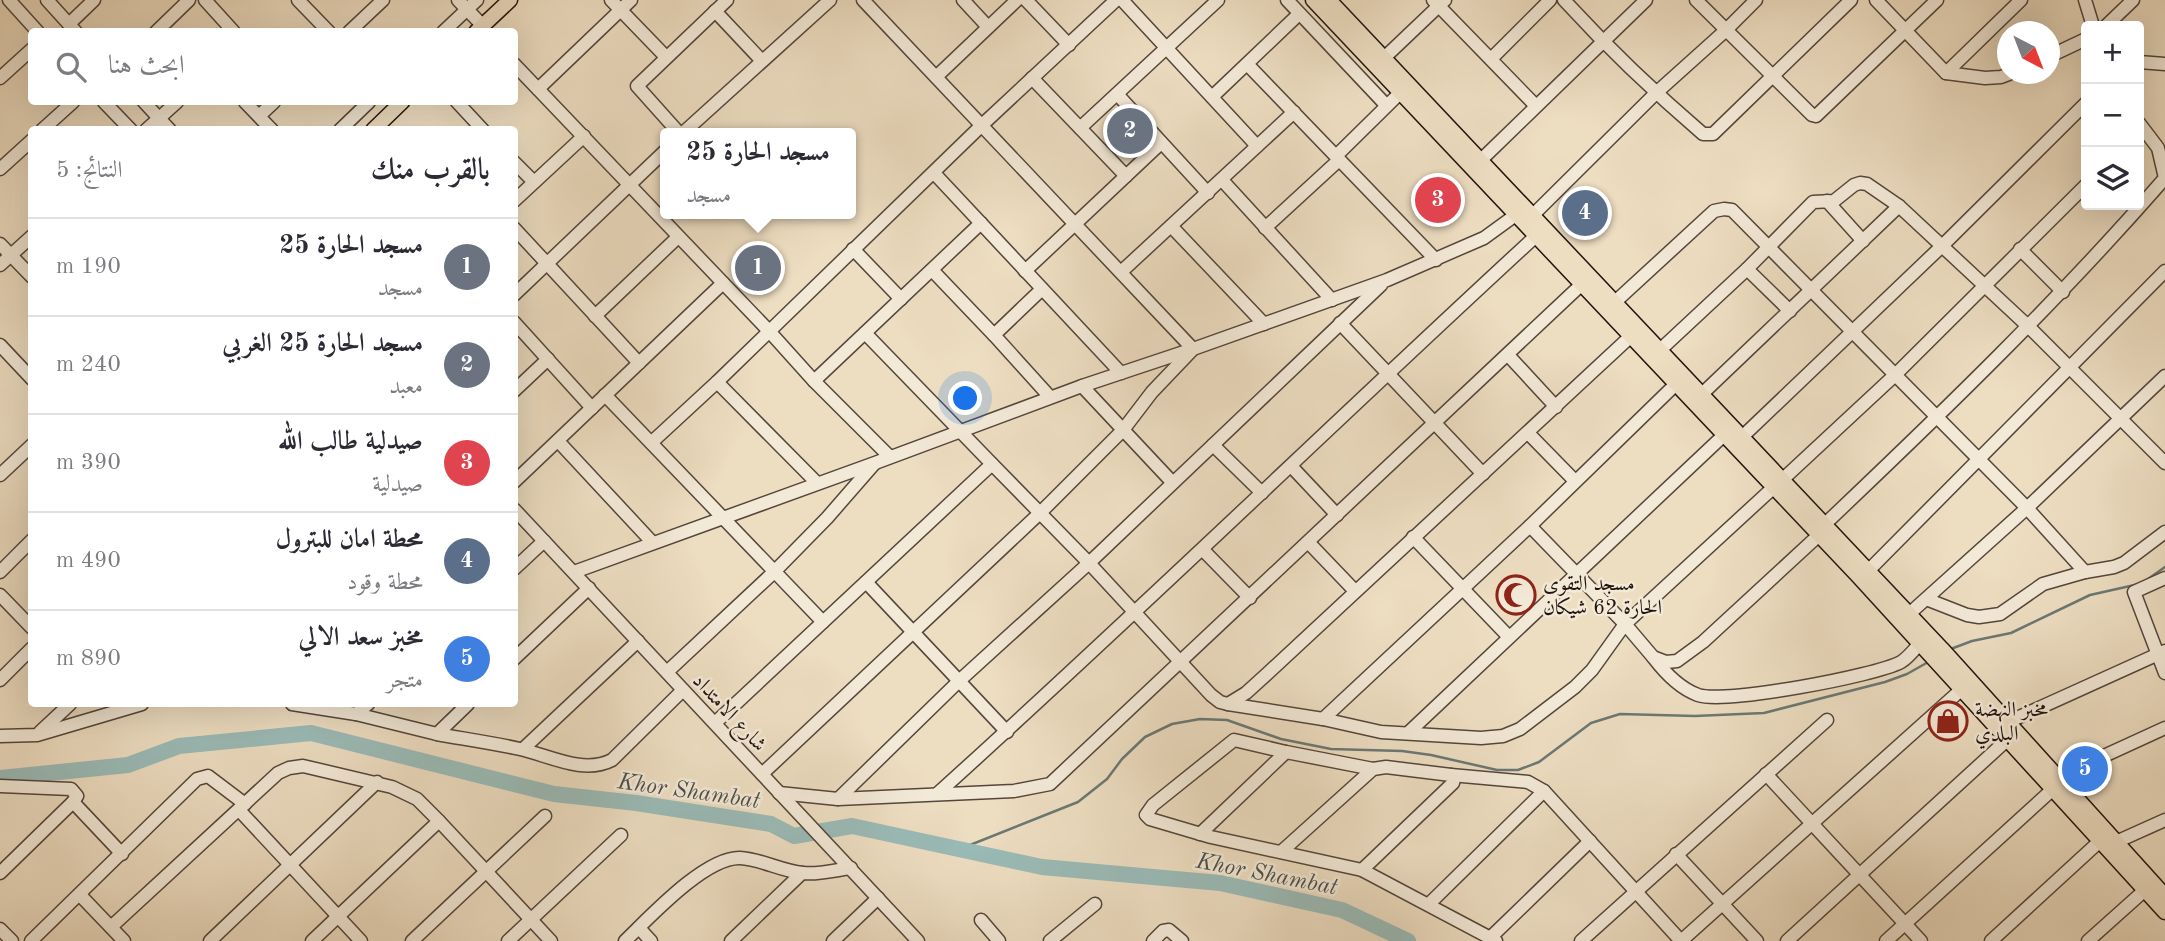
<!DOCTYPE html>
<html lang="ar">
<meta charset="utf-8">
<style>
body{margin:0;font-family:"Old Standard TT",Amiri,serif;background:#f2f2f3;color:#2b2b33;direction:rtl}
.controls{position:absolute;right:21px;top:21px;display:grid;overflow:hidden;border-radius:7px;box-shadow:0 7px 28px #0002}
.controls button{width:63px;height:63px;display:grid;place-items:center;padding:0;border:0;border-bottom:2px solid #e1e1e2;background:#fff;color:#2b2b33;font:35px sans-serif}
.compass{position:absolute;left:1997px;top:21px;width:63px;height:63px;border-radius:50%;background:#fff;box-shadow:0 7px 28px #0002;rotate:138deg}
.you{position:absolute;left:966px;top:399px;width:24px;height:24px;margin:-18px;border:5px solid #fff;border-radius:50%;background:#1a73e8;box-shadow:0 0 0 10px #1a73e833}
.badge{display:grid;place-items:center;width:46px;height:46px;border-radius:50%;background:#ea580c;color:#fff;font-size:23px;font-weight:700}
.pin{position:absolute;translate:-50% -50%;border:4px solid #fff;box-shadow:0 2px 7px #0006}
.popup{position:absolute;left:660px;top:128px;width:196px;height:91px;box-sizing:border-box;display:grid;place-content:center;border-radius:7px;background:#fff;filter:drop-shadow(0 2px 5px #0005);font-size:23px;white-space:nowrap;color:#7c7c81}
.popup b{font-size:26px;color:#2b2b33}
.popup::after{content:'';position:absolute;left:50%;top:100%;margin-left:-14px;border:14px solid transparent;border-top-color:#fff}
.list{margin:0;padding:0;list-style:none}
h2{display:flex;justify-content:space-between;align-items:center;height:91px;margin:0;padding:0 28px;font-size:30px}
h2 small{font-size:23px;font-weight:400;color:#7c7c81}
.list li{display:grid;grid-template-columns:46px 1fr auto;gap:21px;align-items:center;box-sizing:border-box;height:98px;padding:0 28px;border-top:2px solid #e1e1e2}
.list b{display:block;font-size:26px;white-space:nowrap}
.list p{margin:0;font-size:23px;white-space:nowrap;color:#7c7c81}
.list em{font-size:23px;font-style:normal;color:#7c7c81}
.icon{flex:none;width:38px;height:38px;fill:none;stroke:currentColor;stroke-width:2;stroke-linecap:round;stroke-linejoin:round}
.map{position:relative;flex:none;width:2165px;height:941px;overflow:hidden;direction:ltr}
.search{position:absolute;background:#fff;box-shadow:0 7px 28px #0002;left:28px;top:28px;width:490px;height:77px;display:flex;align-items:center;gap:18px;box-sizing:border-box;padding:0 24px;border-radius:7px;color:#7c7c81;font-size:26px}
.panel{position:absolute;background:#fff;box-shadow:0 7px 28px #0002;left:28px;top:126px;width:490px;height:581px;border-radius:7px;direction:rtl}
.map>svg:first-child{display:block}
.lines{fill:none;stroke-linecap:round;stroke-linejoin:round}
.stream{stroke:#6a7874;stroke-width:2.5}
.river{stroke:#9abbb7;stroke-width:16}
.minor-casing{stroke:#54463c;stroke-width:15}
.major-casing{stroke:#21140f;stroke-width:17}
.minor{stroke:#f3e9d7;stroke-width:12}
.major{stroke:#edddc1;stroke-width:14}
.labels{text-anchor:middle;stroke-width:5;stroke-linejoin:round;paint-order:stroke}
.poi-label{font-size:21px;fill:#21140f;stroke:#f3e9d7;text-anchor:start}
.street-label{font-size:21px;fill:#21140f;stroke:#f3e9d7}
.water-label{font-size:23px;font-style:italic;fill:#4b4e4a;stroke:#f3e9d7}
</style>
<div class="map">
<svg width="2165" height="941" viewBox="0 0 2165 941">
<rect width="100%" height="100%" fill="#edddc1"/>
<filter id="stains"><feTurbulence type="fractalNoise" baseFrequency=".00286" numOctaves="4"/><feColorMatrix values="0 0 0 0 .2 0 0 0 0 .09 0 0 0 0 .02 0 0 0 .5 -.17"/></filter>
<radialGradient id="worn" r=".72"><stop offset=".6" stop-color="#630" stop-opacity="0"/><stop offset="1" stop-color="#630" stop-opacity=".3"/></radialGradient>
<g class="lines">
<!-- stream -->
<g class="stream">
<polyline points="2148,579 2165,567"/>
<polyline points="1948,650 1972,641 2011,633 2090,595 2139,584"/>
<polyline points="960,849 1078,802 1107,779 1122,759 1145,737 1172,724 1200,719 1227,720 1281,739 1331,749 1402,751 1431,755 1497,770 1518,770 1539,762 1591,723 1620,714 1695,716 1764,713 1885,682 1907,674 1930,661"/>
</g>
<!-- river -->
<polyline class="river" points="0,778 128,765 179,746 311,733 554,794 636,803 771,824 794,836 852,826 1042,867 1220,883 1342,910 1408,941"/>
<!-- minor casing -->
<g class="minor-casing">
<g id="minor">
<polyline points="9,0 38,32"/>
<polyline points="47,0 76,32"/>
<polyline points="205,0 234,32"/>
<polyline points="298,0 329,32"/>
<polyline points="458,0 483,26"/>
<polyline points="611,0 666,57"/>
<polyline points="963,0 988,27"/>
<polyline points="1026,0 1069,45"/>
<polyline points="1122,0 1257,146"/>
<polyline points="1287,0 1386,105"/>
<polyline points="1433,0 1536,106"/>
<path d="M 1564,0 C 1608,48 1654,92 1703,134 L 1713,134 L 1851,0"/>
<polyline points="1696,0 1812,115 1816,116 1937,0"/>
<polyline points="1876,0 1946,73 1985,78 2001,77 2009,74"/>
<polyline points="2085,0 2093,26"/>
<polyline points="715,11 762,61"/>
<polyline points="69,24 94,0"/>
<polyline points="2106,26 2133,0"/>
<polyline points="156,32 189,0"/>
<polyline points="349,32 383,0"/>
<polyline points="443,32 477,0"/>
<polyline points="2050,56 2086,39"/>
<polyline points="1384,58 1445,0"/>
<polyline points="1491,59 1550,0"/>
<polyline points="2139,62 2165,64"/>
<polyline points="514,64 769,331 814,381 890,457"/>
<polyline points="1247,64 1436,260"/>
<polyline points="1946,73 2021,0"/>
<polyline points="936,77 1017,0"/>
<polyline points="0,78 32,49"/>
<polyline points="1032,78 1126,176"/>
<polyline points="538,89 631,0"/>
<polyline points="1117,94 1208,193"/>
<polyline points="1212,97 1299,14"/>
<polyline points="104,102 131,130"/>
<polyline points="144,102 170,130"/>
<polyline points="245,102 272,130"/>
<polyline points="457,102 483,130"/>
<polyline points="259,116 274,102"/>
<polyline points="1080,128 1218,0"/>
<polyline points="42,130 73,102"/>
<polyline points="146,130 177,102"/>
<polyline points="340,130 369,102"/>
<polyline points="679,133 637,86 727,0"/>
<polyline points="683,133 830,0"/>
<polyline points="1336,156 1401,92"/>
<polyline points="1481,160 1646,0"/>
<polyline points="514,162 534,182"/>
<polyline points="0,169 32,140"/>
<polyline points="934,173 1121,373"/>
<polyline points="1222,180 1332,300"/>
<polyline points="514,201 584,136"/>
<polyline points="1827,201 1863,241"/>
<polyline points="1533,215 1656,93 1725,31 1756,0"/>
<polyline points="1171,226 1264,324"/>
<polyline points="514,228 639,363"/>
<polyline points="1265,228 1339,160"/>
<polyline points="0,244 32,277"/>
<polyline points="853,249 901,299"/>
<polyline points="2020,249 2063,292"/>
<polyline points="0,265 32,236"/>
<polyline points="1747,269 1790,311"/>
<polyline points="932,270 994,335"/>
<polyline points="1025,271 1161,143"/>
<polyline points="1121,272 1294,112"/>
<polyline points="1042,289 994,335 1050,397"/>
<polyline points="514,295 665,151"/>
<polyline points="1615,302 1714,211 1724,209 1732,210 2027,508 2085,572"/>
<polyline points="595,316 678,237"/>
<polyline points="514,322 592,408"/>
<polyline points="1340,323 1483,474"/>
<polyline points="0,345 32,379"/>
<polyline points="1660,350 1747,269 1813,202 1834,201 1854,185 1860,183 1867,184 1899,206 2029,327 2165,463"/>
<polyline points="1508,355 1556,407"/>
<polyline points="814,381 981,223"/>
<polyline points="717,382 817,483"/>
<polyline points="1082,386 1172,482"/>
<polyline points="514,391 548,359"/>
<polyline points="1702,394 1899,206"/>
<polyline points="605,395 823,622"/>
<polyline points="1528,433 1575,481"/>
<polyline points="1742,437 1943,245 2086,103"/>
<polyline points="558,441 652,542"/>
<polyline points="652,442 717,382 982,125 1116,0"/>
<polyline points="1213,445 1262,493"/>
<polyline points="992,464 1089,563 1211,695 1220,702 1228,704 1246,693 1268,673 1631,336"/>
<polyline points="1291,466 1337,515"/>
<polyline points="0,475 32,445"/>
<polyline points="1782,480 1895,375 2086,185"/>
<polyline points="514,482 723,283"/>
<polyline points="514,509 918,941"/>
<path d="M 1824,525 C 1943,412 2057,302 2165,178 L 2158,148 L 2139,123"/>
<polyline points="1530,526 1625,624 1653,657 1666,662 1677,661 1703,642 1819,535"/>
<polyline points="1413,537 1509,637"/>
<polyline points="1308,542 1355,591"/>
<polyline points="1203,550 1250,598"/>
<polyline points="514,569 544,541"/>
<polyline points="1868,571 2165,271"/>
<polyline points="0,572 32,540"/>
<polyline points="574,572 875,463 1082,386 1193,349 1387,280 1484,238 1517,214"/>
<polyline points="2165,578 2134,592 2165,673"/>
<polyline points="866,582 1007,732"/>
<polyline points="0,595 32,628"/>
<polyline points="1926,599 1967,615 1979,617 2000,614 2043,584 2085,572 2114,567 2124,563 2165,532"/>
<polyline points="1909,614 2027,508 2165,376"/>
<path d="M 1653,657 C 1665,673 1679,688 1698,695 C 1725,704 1875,676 1901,662 C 1909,657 1914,650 1920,643"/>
<polyline points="514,659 589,588"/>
<polyline points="667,672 774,572 827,518 874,464"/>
<polyline points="0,680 32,648"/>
<polyline points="292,704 356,714 437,734 468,704"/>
<polyline points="1228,704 1323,719 1381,732 1481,738 1503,736 1520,729 1575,687 1592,670 1625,624 1774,487"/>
<polyline points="356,714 368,704"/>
<polyline points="1323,719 1530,526 1676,384"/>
<polyline points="2008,722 2165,651"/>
<polyline points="715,723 992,464 865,333"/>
<polyline points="40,732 70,704"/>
<polyline points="1408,733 1724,435"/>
<path d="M 437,734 C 465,739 493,743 520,749 C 548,755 583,775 612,760 L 683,690"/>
<polyline points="0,736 37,735 142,704"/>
<polyline points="523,749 638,641"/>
<polyline points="1286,752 1234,740 1153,805 1146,815 1150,819 1211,837 1362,870 1496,941"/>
<polyline points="762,774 1041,512 1123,430 1152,392 1193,349 863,0"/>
<polyline points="1766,774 1921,941"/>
<polyline points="1451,775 1528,782 1544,791 1681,941"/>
<polyline points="2058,777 2165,728"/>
<polyline points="0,786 71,789 77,796 73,802"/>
<polyline points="779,793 838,799 1014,791 1050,784 1582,284"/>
<path d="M 937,794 C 1140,611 1336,420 1537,235"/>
<polyline points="838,799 959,681 1089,563 1381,285"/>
<polyline points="239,810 361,941"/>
<polyline points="439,821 551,941"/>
<polyline points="1200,834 1286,752 1373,769"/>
<polyline points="2116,842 2165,820"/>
<polyline points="1281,852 1373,769 1386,767 1451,775 1454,779 1453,783 1362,870"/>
<polyline points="1676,854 1757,941"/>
<polyline points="0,873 73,802 122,854"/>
<polyline points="80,895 124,941"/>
<polyline points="1429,904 1544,791"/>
<polyline points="981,920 999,941"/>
<polyline points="111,927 278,773 289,768 303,766 392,787 417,799 439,821 312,941"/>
<polyline points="639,928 651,941"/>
<polyline points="0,929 12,941"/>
<polyline points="1490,938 1590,841"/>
<polyline points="31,941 197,779 208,776 245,804"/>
<polyline points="210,941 377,782"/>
<polyline points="412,941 545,816"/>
<polyline points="508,941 621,835"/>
<path d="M 625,941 C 650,917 705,857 740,858 C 761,859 781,871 803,873 C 818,875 835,870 851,868"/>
<polyline points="731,941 802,873"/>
<polyline points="833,941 878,898"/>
<polyline points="1050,941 1095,904"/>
<polyline points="1153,941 1163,931 1169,930 1182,941"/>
<polyline points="1581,941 1827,720"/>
<polyline points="1681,941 1962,689"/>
<polyline points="1787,941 2008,739"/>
<polyline points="1886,941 2053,789"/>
<polyline points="1991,941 2100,841"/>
<polyline points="2088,941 2145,890"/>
</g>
</g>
<!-- major casing -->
<g class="major-casing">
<g id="major">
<polyline points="1313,0 1858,576 2165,912"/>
<polyline points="1329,0 1942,649 2165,896"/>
<polyline points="476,32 510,0"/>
<polyline points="373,130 402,102"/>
</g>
</g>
<!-- minor -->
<use href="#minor" class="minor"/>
<!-- major -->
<use href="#major" class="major"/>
</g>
<!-- icons -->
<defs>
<g id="mosque-ring" transform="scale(2.0125)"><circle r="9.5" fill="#f3e9d7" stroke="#8f2418" stroke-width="1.5"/><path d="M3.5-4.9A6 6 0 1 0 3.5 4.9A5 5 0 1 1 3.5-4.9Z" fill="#8f2418"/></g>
<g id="shop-ring" transform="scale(2.0125)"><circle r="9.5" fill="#f3e9d7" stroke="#8f2418" stroke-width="1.5"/><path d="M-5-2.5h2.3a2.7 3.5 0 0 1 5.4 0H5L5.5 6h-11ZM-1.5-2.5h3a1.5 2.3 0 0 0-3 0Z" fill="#8f2418"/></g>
</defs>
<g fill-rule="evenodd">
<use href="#mosque-ring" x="1516" y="595"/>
<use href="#shop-ring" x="1948" y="721"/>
</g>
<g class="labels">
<!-- poi labels -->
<g class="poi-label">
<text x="1543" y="590">مسجد التقوى<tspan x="1543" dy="24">الحارة 62 شيكان</tspan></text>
<text x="1975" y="716">مخبز النهضة<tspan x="1975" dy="24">البلدي</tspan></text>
</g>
<!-- street labels -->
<g class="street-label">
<text transform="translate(730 712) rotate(47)" y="7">شارع الامتداد</text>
</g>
<!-- water labels -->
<g class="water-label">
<text transform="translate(689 790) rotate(8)" y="8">Khor Shambat</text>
<text transform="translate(1267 873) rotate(11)" y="8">Khor Shambat</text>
</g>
</g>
<rect width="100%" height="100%" filter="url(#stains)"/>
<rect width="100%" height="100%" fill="url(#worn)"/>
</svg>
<div class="controls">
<button>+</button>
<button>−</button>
<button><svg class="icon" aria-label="layers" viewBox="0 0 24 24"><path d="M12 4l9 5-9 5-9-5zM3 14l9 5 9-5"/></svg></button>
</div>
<svg class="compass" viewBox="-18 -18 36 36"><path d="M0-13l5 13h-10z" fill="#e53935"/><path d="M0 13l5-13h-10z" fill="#7c7c81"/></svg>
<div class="you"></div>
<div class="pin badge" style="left:758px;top:268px;background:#6b7280">1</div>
<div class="popup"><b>مسجد الحارة 25</b>مسجد</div>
<div class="pin badge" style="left:1130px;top:131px;background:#6b7280">2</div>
<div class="pin badge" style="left:1438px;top:200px;background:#e0444e">3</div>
<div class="pin badge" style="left:1585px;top:213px;background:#5c6f8a">4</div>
<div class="pin badge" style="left:2085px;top:769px;background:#3f7fe0">5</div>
<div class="search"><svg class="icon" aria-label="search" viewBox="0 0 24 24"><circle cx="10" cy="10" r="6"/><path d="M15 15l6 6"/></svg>ابحث هنا</div>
<section class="panel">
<h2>بالقرب منك<small>النتائج: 5</small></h2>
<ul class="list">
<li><span class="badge" style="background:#6b7280">1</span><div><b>مسجد الحارة 25</b><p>مسجد</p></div><em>190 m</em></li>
<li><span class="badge" style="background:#6b7280">2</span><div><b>مسجد الحارة 25 الغربي</b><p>معبد</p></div><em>240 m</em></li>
<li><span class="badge" style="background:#e0444e">3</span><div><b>صيدلية طالب الله</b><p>صيدلية</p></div><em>390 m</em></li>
<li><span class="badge" style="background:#5c6f8a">4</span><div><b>محطة امان للبترول</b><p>محطة وقود</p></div><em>490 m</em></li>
<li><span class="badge" style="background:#3f7fe0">5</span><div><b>مخبز سعد الالي</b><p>متجر</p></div><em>890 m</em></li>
</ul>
</section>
</div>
